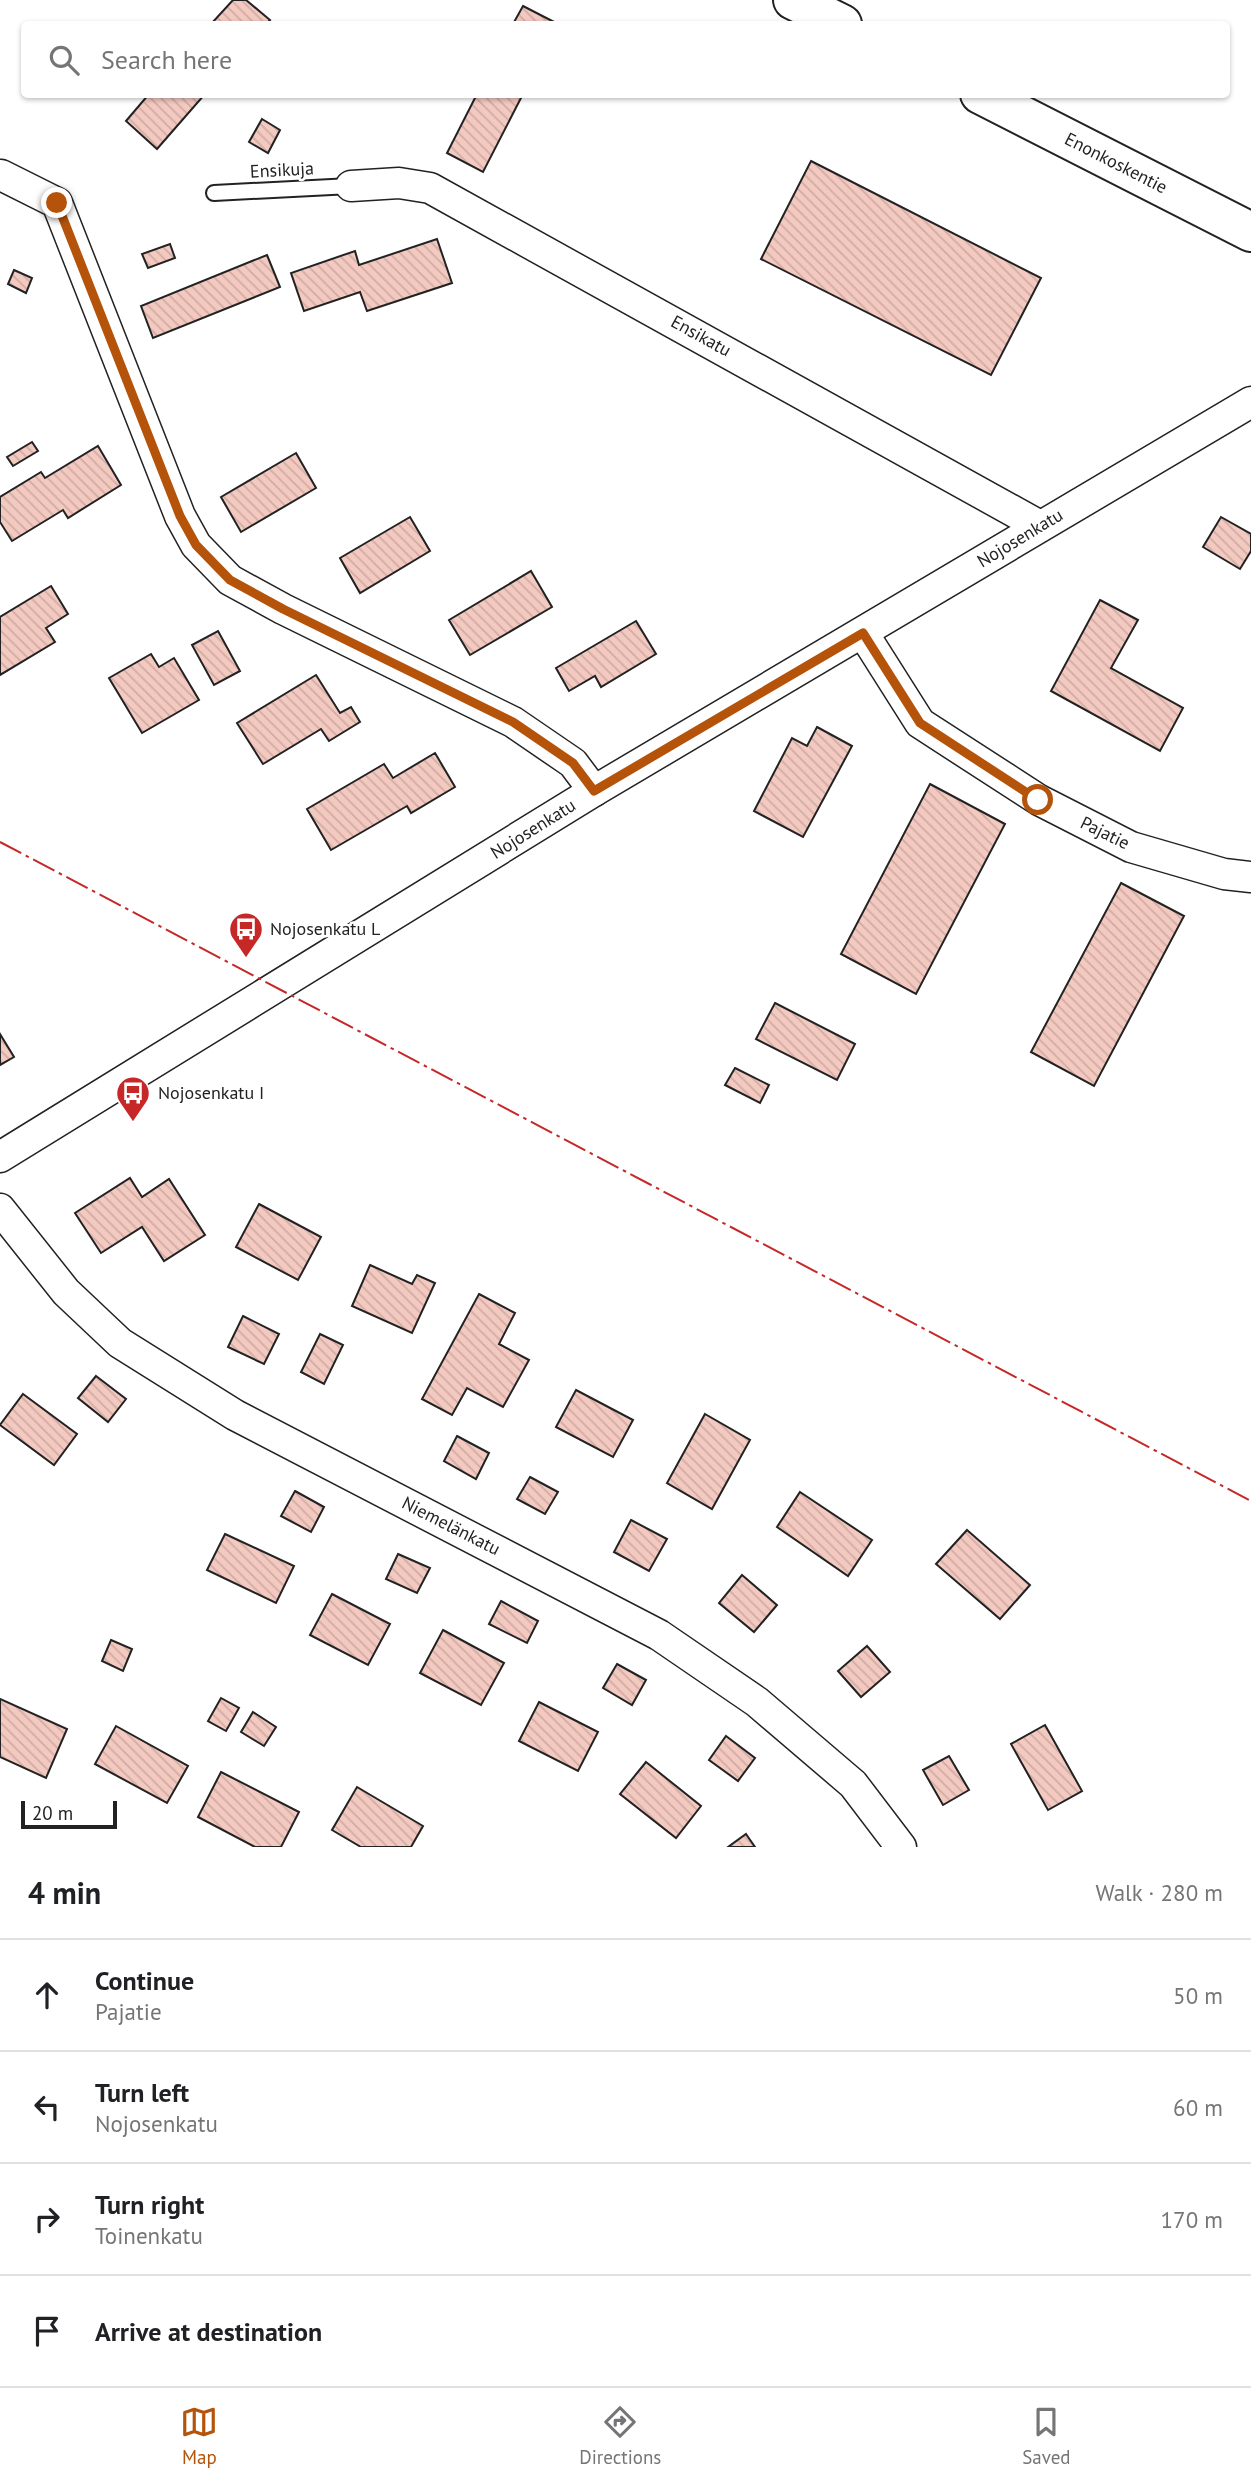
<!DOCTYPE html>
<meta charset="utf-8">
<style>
body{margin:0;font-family:"PT Sans",sans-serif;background:#f2f2f2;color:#202124}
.scale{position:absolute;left:21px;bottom:18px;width:96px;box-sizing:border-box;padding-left:7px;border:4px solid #222;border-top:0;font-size:19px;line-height:24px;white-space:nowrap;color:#222;-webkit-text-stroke:5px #fff;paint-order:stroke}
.stop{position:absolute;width:21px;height:21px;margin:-16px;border:5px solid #b45309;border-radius:50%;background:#fff}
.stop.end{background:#b45309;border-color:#fff;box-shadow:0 2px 7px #0008}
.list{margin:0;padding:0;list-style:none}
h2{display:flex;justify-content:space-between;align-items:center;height:91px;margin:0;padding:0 28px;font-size:30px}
h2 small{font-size:23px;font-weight:400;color:#757577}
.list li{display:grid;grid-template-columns:46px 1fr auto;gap:21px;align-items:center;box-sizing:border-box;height:112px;padding:0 28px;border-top:2px solid #e0e0e0}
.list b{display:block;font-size:26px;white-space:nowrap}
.list p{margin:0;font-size:23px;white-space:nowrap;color:#757577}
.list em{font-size:23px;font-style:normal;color:#757577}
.icon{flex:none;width:38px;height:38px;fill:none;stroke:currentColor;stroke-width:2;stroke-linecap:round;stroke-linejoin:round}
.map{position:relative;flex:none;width:1251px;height:1847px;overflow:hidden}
.search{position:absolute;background:#fff;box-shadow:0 2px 5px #0004;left:21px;right:21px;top:21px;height:77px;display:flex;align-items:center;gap:18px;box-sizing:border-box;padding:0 24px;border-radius:7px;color:#757577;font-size:26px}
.sheet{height:539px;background:#fff}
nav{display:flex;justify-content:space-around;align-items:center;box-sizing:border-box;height:98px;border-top:2px solid #e0e0e0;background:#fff;font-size:19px;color:#757577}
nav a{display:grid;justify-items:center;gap:4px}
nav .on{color:#b45309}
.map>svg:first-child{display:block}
.building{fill:url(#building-back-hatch);stroke:#222;stroke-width:2}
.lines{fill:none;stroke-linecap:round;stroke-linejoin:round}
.service-casing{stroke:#222;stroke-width:18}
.minor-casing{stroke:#222;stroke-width:33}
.secondary-casing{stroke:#222;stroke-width:42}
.service{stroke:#fff;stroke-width:14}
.minor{stroke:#fff;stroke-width:30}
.secondary{stroke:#fff;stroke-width:38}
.power{stroke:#c62828;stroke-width:2;stroke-dasharray:24 5 3.5 5;stroke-linecap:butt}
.route{stroke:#b45309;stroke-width:9}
.labels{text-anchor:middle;stroke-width:5;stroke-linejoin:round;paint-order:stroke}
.street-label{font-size:18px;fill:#222;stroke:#fff}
.poi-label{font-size:18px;fill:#222;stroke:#fff;text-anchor:start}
</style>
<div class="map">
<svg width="1251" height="1847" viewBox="0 0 1251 1847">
<defs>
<pattern id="building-back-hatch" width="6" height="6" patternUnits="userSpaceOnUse" patternTransform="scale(1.75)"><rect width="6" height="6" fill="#f3c9c0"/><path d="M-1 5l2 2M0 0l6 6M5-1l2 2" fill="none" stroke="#d0aca5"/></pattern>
</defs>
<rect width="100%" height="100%" fill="#fff"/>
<!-- building -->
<g class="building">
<polygon points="233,0 246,0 270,20 266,24 211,24"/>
<polygon points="523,6 558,24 513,24"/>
<polygon points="149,94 205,94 157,149 126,121"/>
<polygon points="477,94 523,94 483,172 447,153"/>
<polygon points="262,119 280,130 268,153 249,142"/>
<polygon points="811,161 1041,278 991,375 761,259"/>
<polygon points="437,239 452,283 367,311 360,292 304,311 291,273 355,251 359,265"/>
<polygon points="170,244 175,258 148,268 142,254"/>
<polygon points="267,255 280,287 153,338 141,306"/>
<polygon points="14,270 32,278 26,293 8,284"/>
<polygon points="32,442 38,451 13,466 7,457"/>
<polygon points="98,446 121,485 68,518 63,510 12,541 0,522 0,497 41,472 45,478"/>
<polygon points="296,453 316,488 241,532 221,497"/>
<polygon points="410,517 430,551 360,593 340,558"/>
<polygon points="1221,517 1251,534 1251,551 1240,569 1203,547"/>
<polygon points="531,571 552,607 470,655 449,620"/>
<polygon points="51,586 68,614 46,628 55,642 0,675 0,617"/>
<polygon points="1100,600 1138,620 1111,668 1183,708 1160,751 1051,691"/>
<polygon points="636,621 656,654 601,687 595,676 569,691 556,668"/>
<polygon points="218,631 240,671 214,685 192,645"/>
<polygon points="151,654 159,667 174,658 199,700 142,733 109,678"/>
<polygon points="316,675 340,713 351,707 360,722 329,741 321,729 263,764 237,723"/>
<polygon points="817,727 852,746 803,837 754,811 792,738 807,746"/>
<polygon points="435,753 455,787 411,813 407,806 331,850 307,809 384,764 393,778"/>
<polygon points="930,784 1005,824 916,994 841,954"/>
<polygon points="1121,883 1184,916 1094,1086 1031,1052"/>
<polygon points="775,1003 855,1044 837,1080 756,1039"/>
<polygon points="0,1034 14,1057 0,1065"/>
<polygon points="735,1068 769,1085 760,1103 725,1085"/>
<polygon points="130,1178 142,1197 169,1179 205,1235 164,1261 142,1227 101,1253 75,1213"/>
<polygon points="259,1204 321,1237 298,1280 236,1247"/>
<polygon points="370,1265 412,1284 417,1275 435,1283 412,1333 352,1306"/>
<polygon points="479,1294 515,1313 499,1344 529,1360 503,1407 467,1388 452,1415 422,1399"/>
<polygon points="243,1316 279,1334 264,1364 228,1347"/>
<polygon points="320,1334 343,1345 324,1384 301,1372"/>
<polygon points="96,1376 126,1399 108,1422 78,1398"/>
<polygon points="576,1390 633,1420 613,1457 556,1427"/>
<polygon points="23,1394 77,1434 54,1465 0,1425"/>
<polygon points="705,1414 750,1440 712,1509 667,1483"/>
<polygon points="457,1436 489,1453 476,1479 444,1461"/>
<polygon points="530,1477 558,1492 545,1514 517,1499"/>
<polygon points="295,1491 324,1507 311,1532 281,1516"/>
<polygon points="800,1492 872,1540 848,1576 777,1527"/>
<polygon points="631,1520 667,1539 649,1571 614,1552"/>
<polygon points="967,1530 1030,1585 1000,1619 936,1564"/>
<polygon points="225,1534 294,1566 276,1603 207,1570"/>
<polygon points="398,1554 430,1568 417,1593 386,1579"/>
<polygon points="742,1575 777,1605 754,1632 719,1603"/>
<polygon points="332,1594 390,1624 368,1665 310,1635"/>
<polygon points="501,1601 538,1621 527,1643 489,1624"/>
<polygon points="443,1630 504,1663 481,1705 420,1673"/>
<polygon points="111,1640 132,1649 123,1671 102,1661"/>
<polygon points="867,1646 890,1672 861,1697 838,1671"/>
<polygon points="617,1664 646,1680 632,1705 603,1688"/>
<polygon points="221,1698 239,1708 226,1731 208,1721"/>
<polygon points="0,1699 67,1729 46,1778 0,1757"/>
<polygon points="539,1702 598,1732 578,1771 519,1741"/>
<polygon points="253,1712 276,1727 264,1746 241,1732"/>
<polygon points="1045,1725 1082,1791 1048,1810 1011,1744"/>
<polygon points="116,1726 188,1766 167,1803 95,1764"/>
<polygon points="726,1736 755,1758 738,1781 709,1760"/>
<polygon points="949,1756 969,1790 943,1805 923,1770"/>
<polygon points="646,1762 701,1806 676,1838 620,1794"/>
<polygon points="221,1772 299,1812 281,1847 255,1847 198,1817"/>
<polygon points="357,1787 423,1826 411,1847 361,1847 332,1830"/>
<polygon points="746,1834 755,1847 728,1847"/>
</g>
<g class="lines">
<!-- service casing -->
<g class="service-casing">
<polyline id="service" points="214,193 351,186"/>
</g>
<!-- minor casing -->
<g class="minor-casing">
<g id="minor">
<polyline points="1,175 57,203 180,516 196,545 230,580 283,609 513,722 573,763 594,791"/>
<polyline points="351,186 399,183 430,188 1040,526"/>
<polyline points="863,633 920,723 1039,800 1131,847 1224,874 1251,877"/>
<polyline points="0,1157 594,791 1251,402"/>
<polyline points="0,1209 66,1292 120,1343 235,1415 659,1635 757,1702 853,1784 901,1847"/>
</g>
</g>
<!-- secondary casing -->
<g class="secondary-casing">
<g id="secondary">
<polyline points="793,0 842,24"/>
<polyline points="980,94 1251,232"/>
</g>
</g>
<!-- service -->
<use href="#service" class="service"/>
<!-- minor -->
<use href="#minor" class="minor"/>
<!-- secondary -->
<use href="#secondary" class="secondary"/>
<!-- power -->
<polyline class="power" points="0,842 1251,1501"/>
</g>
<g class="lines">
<!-- route -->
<polyline class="route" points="57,203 180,516 196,545 230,580 283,609 513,722 573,763 594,791 863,633 920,723 1038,800"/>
</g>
<!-- icons -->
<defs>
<g id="bus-pin" transform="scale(1.75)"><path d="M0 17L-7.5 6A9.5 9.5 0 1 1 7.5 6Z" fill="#c62828" stroke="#fff"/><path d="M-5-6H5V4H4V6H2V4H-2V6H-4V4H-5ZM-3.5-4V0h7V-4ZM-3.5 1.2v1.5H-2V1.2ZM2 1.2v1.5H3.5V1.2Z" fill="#fff"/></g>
</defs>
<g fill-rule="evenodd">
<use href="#bus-pin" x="246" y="929"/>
<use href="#bus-pin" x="133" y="1093"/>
</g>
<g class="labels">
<!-- street labels -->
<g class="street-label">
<text transform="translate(1116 163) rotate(27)" y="6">Enonkoskentie</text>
<text transform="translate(282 170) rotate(-3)" y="6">Ensikuja</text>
<text transform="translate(701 336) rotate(29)" y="6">Ensikatu</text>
<text transform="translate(1020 538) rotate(-31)" y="6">Nojosenkatu</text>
<text transform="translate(533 829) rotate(-32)" y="6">Nojosenkatu</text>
<text transform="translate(1105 833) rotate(26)" y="6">Pajatie</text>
<text transform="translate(451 1526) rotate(27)" y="6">Niemelänkatu</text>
</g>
<!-- poi labels -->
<g class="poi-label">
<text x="270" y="935">Nojosenkatu L</text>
<text x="158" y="1099">Nojosenkatu I</text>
</g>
</g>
</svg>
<div class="scale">20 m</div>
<div class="stop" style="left:1038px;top:800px"></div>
<div class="stop end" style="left:57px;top:203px"></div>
<div class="search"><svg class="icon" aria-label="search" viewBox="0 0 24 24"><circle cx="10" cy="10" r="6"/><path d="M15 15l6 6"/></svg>Search here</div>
</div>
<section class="sheet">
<h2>4 min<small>Walk · 280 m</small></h2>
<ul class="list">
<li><svg class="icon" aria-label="ahead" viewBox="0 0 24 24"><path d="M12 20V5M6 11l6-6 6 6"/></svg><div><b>Continue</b><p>Pajatie</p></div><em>50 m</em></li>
<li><svg class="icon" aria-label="left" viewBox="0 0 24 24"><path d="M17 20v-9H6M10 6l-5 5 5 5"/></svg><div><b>Turn left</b><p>Nojosenkatu</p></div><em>60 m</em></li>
<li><svg class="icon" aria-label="right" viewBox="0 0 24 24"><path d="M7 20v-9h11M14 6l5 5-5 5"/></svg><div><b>Turn right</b><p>Toinenkatu</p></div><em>170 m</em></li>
<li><svg class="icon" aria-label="arrive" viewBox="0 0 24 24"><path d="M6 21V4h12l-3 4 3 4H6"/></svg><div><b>Arrive at destination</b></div></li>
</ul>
</section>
<nav>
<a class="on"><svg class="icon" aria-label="map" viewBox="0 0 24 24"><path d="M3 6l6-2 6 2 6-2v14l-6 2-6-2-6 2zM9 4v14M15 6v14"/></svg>Map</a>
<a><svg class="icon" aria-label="directions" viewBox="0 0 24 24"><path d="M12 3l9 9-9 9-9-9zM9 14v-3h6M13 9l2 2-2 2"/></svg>Directions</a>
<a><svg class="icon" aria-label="saved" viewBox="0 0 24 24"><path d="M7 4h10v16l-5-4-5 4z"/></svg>Saved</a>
</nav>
